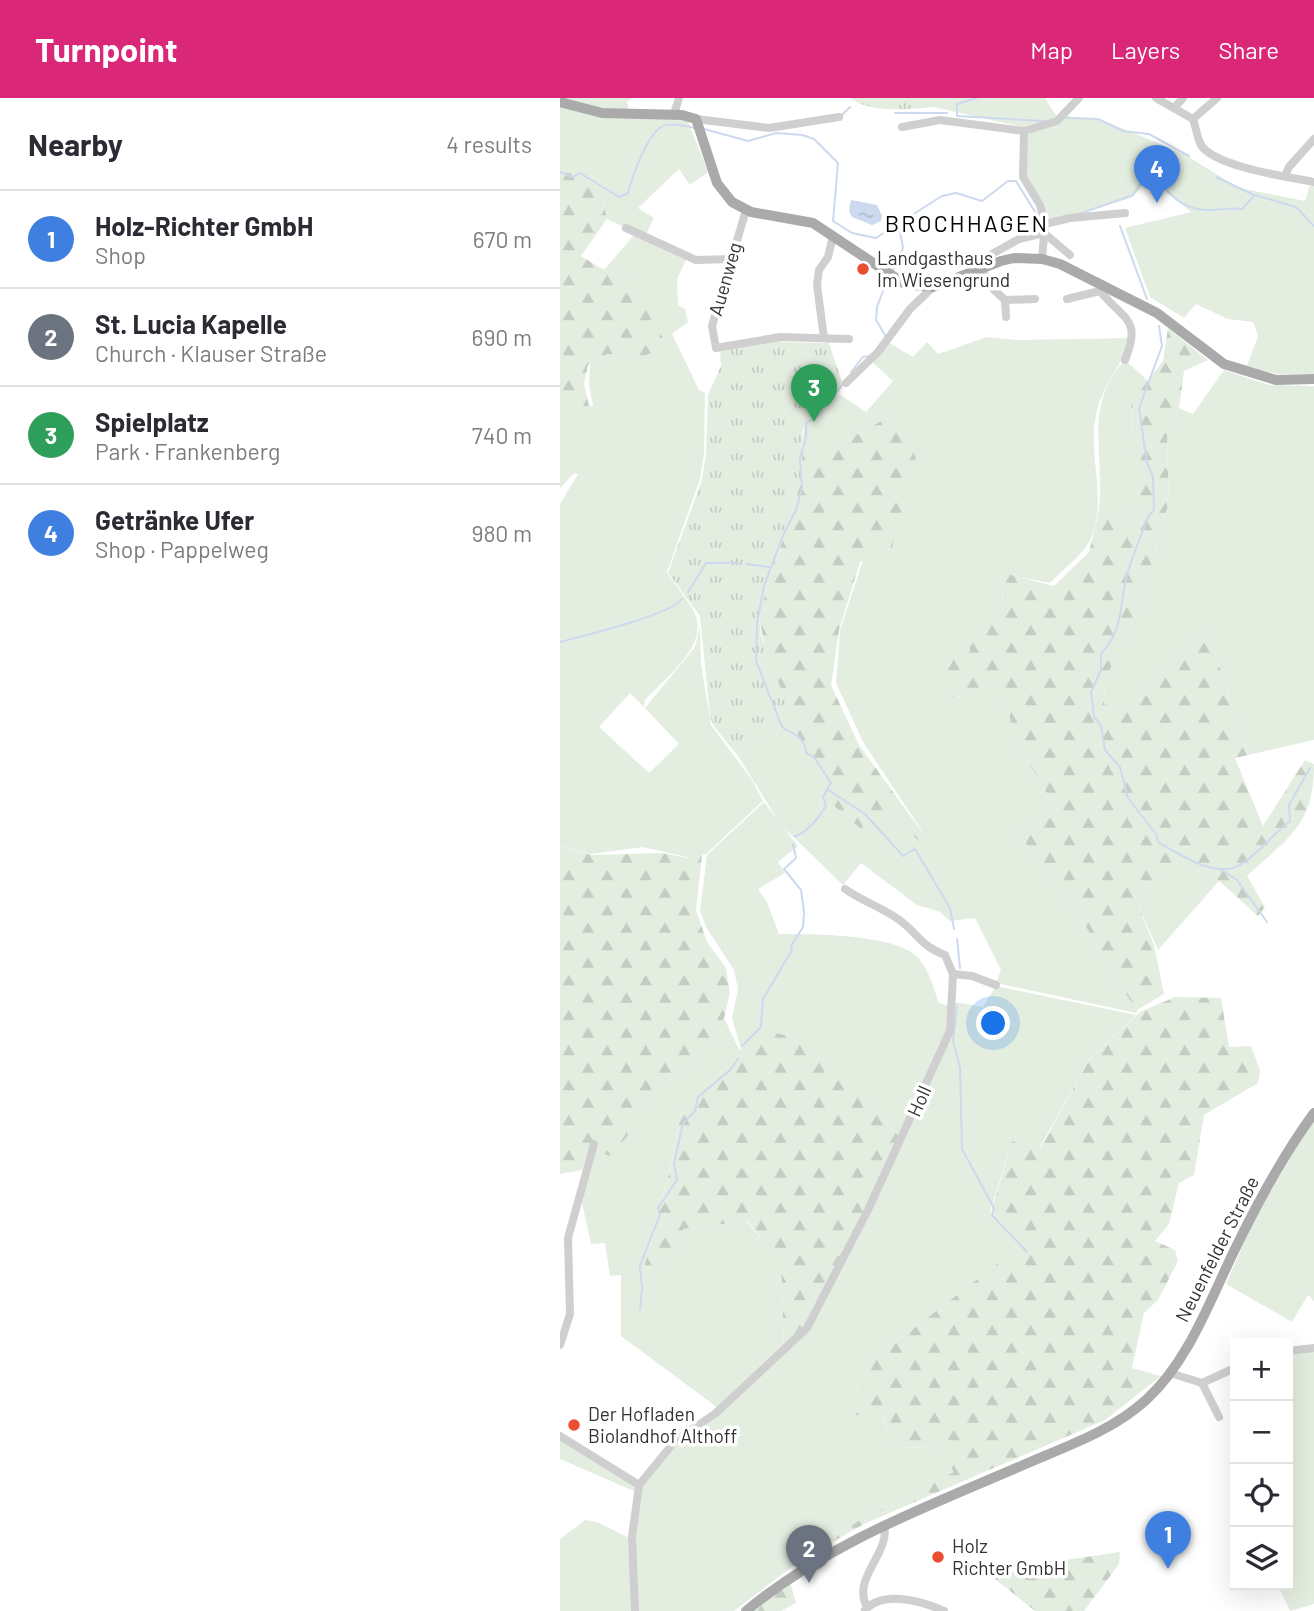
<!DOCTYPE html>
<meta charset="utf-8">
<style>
body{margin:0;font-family:Barlow,sans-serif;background:#f7f7f7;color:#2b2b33}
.controls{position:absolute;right:21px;bottom:21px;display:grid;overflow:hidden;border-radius:0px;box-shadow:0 7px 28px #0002}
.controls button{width:63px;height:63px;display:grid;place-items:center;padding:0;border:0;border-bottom:2px solid #e1e1e2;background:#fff;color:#2b2b33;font:35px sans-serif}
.you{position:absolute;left:434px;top:926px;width:24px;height:24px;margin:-18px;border:5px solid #fff;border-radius:50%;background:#1a73e8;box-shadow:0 0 0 10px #1a73e833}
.badge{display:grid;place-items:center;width:46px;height:46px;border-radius:50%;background:#db2777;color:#fff;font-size:23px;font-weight:700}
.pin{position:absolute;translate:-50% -58px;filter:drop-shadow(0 2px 4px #0008)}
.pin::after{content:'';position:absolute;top:37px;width:24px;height:21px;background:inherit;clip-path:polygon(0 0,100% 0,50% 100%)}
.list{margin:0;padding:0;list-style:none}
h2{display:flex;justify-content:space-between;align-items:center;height:91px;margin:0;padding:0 28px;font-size:30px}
h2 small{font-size:23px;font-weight:400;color:#7c7c81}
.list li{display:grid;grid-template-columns:46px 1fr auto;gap:21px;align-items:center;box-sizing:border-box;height:98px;padding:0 28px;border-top:2px solid #e1e1e2}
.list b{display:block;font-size:26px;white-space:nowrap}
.list p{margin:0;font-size:23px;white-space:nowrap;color:#7c7c81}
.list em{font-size:23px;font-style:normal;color:#7c7c81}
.icon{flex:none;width:38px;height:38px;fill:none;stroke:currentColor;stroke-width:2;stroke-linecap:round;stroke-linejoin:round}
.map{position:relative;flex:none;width:754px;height:1513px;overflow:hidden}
header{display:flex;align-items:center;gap:42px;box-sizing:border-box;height:98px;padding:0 35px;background:#db2777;color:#fff}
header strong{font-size:33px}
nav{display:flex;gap:38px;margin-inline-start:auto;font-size:24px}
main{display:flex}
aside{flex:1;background:#fff}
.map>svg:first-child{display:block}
.grass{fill:#e4eee0}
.forest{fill:url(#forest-firs)}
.park{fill:url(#park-tufts)}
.water{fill:url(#water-ripples)}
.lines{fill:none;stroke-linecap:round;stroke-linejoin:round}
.stream{stroke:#ccd9ee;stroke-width:2}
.minor{stroke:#cfcfcf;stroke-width:8}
.major{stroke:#aaa;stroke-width:10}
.poi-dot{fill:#ea4e32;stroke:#fff;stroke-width:2.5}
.labels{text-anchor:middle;stroke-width:7;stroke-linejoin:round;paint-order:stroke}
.poi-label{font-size:19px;fill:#323232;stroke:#fff;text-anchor:start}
.street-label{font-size:19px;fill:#323232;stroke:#fff}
.quarter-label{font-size:23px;letter-spacing:2px;fill:#000;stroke:#fff}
</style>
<header>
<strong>Turnpoint</strong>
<nav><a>Map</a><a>Layers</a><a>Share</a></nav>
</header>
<main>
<aside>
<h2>Nearby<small>4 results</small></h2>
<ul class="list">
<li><span class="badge" style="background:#3f7fe0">1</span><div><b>Holz-Richter GmbH</b><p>Shop</p></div><em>670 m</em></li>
<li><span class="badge" style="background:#6b7280">2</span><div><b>St. Lucia Kapelle</b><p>Church · Klauser Straße</p></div><em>690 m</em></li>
<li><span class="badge" style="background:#2e9e5b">3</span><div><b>Spielplatz</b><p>Park · Frankenberg</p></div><em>740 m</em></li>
<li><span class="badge" style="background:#3f7fe0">4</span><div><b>Getränke Ufer</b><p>Shop · Pappelweg</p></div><em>980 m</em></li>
</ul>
</aside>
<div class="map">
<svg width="754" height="1513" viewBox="0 0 754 1513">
<defs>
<pattern id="forest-firs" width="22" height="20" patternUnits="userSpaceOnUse" patternTransform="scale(1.75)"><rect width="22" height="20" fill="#e4eee0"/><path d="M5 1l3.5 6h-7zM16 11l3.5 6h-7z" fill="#c4cdc1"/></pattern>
<pattern id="park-tufts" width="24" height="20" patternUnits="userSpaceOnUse" patternTransform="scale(1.75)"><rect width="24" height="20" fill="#e4eee0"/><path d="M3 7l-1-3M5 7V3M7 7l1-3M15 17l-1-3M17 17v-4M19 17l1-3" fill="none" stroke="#c4cdc1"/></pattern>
<pattern id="water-ripples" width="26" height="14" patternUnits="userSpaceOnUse" patternTransform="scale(1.75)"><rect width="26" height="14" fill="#ccd9ee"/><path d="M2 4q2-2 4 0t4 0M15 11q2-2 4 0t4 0" fill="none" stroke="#b0bbcd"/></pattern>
</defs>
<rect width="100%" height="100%" fill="#fff"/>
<!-- grass -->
<g class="grass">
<polygon points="0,0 74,0 67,3 69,16 127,21 148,74 130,87 119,71 78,110 94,120 85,139 47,121 39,81 0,73"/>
<polygon points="371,0 485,0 497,19 462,29 374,9"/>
<path d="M 506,18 L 542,22 L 622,55 L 679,90 L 745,103 L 750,86 L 754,87 L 754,276 L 716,276 L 687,268 L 698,238 L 693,224 L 668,221 L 636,206 L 624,220 L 590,199 L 565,130 L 631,114 L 590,81 L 571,100 L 487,125 C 471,95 459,70 466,36 Z"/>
<path d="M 75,136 L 127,160 L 117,181 L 118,207 L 125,211 L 128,224 L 112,236 L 139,292 L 145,295 L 144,356 L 140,381 L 107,474 C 115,488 128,501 135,516 C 149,548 105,580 85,602 L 84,609 L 70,595 L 39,629 L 89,675 L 119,646 L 85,610 L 135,549 L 140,528 L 141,566 L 151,627 L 192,682 L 203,703 L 146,756 L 131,760 L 83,749 L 31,756 L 0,748 L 0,406 L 18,376 L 14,375 L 0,390 L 0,308 L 33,308 L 29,286 L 30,266 L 47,256 L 81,259 L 67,180 L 44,172 Z"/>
<path d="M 427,239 L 457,242 L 572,240 C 561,270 543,284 536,317 C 527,358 550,408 528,446 C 519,460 501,473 490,485 L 443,476 L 442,518 L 410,554 L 385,591 L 391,599 L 445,593 L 454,640 L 498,714 L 459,736 L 533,839 L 554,879 L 578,913 L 576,915 L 436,885 L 441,872 L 415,820 L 390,823 L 380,814 L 357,807 L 301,765 L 283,787 L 221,727 L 178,658 L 233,624 L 266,681 L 309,721 L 337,717 L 359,743 L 362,733 L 303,644 L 276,585 L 280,532 L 303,462 L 332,450 L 336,315 L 257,359 L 255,350 L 242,349 C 242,318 257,314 279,296 L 306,314 L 333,283 L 311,263 L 328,244 L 353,259 L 367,244 L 378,256 Z"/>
<path d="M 565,262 L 589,284 L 571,305 L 572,343 L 582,383 L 572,423 L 538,417 C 547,361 521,308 565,262 Z"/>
<polygon points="664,272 709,287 754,288 754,642 688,657 646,527 569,614 544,606 545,582 577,515 609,404 607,338 619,310 633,316"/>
<path d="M 204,704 L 238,748 L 218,764 L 225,775 L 198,791 L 207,804 L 219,836 C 251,836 328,836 354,856 C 368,867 373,889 379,905 L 391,908 L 385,938 L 341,1040 L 301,997 L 200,931 L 181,952 L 172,920 L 178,891 L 174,872 L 146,829 L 140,813 L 147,757 Z"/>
<polygon points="621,764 659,783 598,852 577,805 596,778"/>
<polygon points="436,888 576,917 529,962 479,1051 452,1043 430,1114 464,1146 309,1265 331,1350 376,1349 395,1374 243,1452 245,1459 174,1513 77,1513 73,1440 80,1388 116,1343 225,1255 392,935 394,904 423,909"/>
<polygon points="164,920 180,953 121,1015 110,1072 84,1170 107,1172 123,1131 187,1123 221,1166 224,1249 158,1310 61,1238 61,1177 50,1178 45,1145 31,1146 20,1096 29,1051 90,1012 96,991 134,967"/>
<polygon points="754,1019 754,1203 748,1197 732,1224 666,1186 693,1124"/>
<polygon points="754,1252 754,1506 730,1513 718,1487 728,1487 728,1255"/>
<polygon points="0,1340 70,1383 76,1394 0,1361"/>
<polygon points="25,1422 37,1424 69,1440 74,1513 0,1513 0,1441"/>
</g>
<!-- forest -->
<g class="forest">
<polygon points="0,73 39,81 47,121 21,158 44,172 67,180 108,248 81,259 47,256 28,267 24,286 29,308 0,308"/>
<path d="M 608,230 L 648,262 L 624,273 L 619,310 L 607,338 L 609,404 L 577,515 L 545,582 L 544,606 L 569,614 L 646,527 L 688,657 L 675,660 L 703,728 L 745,662 L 754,666 C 754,729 728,739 687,778 L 705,809 L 698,818 L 659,783 L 621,764 L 607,782 L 596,778 L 577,805 L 594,847 L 604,896 L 577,912 L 554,879 L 533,839 L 459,736 L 498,714 L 454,640 L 445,594 L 391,599 L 385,591 L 385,561 L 410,554 L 406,523 L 442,518 L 443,475 L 494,488 L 529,454 L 538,417 L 572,423 L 582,383 L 572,343 L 571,305 L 603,263 Z"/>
<path d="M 336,315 L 356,360 L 332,450 L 300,464 L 279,532 L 271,587 L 299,647 L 362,734 L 359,744 L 337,717 L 309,721 L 302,732 L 265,700 C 266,672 253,666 241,643 C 221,604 204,558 199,515 L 241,384 L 242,349 L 256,350 L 258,358 Z"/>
<polygon points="0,748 32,757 103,755 127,760 142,757 136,812 147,844 166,870 170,895 164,920 134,967 96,991 90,1012 50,1058 29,1051 22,1072 0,1076"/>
<polygon points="615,899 661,900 669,949 691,948 700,972 698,985 644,1017 634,1077 619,1085 609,1126 595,1143 615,1152 618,1163 598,1202 584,1215 572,1270 601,1278 545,1322 304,1426 246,1459 243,1452 394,1374 376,1349 330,1350 324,1320 295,1317 309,1265 463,1146 431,1114 452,1043 480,1051 529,962 580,914"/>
<polygon points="200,931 252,944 341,1040 245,1229 224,1248 221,1167 188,1123 123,1131 107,1172 84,1170 110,1072 121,1015"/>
<polygon points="560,1454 559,1466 524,1513 475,1513 434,1480 471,1467"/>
<polygon points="230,1483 236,1505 221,1513 192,1513"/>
</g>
<!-- park -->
<g class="park">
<path d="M 290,0 L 371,0 L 374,9 C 349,11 311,16 290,0 Z"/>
<polygon points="219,240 219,244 266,245 268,242 283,287 259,320 252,324 248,321 242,334 241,384 199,516 201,537 233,624 178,658 153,627 150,618 140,518 108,475 142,382 146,356 148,297 161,268 160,255 165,250"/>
</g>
<!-- water -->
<polygon class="water" points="291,102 317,107 322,118 321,123 312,127 292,119 289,113"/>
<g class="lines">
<!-- stream -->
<g class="stream">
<polyline points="417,0 397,6 397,18 484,23"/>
<polyline points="335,15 387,15"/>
<polyline points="281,18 290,9"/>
<polyline points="507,20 538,21 563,33 589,36 629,58"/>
<polyline points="144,31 188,43 216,35 242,37 254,41 278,65 273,123 292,135 316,140 382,98 396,95 422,103 448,83 456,83 480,122"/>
<path d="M 0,74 L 13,79 L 20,75 L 59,99 L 68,95 C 72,79 89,30 106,27 C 115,25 127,28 135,30"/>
<polyline points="656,79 694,97"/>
<path d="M 519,116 L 573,97 L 585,78 L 595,78 C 608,96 624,113 649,112 C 660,112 669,109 682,111 L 695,97 L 736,109 L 754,128"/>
<polyline points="560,128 587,201"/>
<polyline points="333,172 343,150 340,134 335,131"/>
<path d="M 599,228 L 602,248 L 579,310 L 587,365 L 593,379 L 594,412 L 588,419 C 580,441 569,464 565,486 C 560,512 561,535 541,556 L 541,572 L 531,594 L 534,619 L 541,627 L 545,652 L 560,669 L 568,700 L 596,736 L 598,744 C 618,756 656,781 680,767 C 696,758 714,735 730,723 L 729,707 L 750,670"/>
<polyline points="325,237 316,222 317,209 326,185"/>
<polyline points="291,274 303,259 310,258"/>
<polyline points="186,466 211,469"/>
<polyline points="128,494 146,465 178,465"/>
<path d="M 0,544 C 22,538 111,517 122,501"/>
<polyline points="267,691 305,716 343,758 355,751 390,810 394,831"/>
<path d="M 235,738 C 246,736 259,720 266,708 L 263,699 L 271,685 L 254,659 L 246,655 C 245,637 233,637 222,629 L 196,563 L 197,526 L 204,488 L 224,435 L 236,412 L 242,390 L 240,360 L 246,339 L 246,325 L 262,315 L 262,310 L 269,306 L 282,287"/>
<polyline points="660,771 677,782 707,824"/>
<polyline points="397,841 400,870"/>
<polyline points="397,909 393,943 400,970 402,1051 434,1110 432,1117 467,1154"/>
<polyline points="182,948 201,929 203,901 232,852 231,848 243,829 244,814 241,792 224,771 236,760 233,746"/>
<polyline points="80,1212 82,1190 80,1168 100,1116 98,1110 117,1082 114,1065 123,1025 135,1013 138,999 170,972 178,961"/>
</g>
<!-- minor -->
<g class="minor">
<path d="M 596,0 L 633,21 C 636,29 637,40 641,47 C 655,69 729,79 754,84"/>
<polyline points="614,10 623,0"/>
<polyline points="114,16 119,0"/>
<polyline points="136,21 209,30 279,19"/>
<polyline points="633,21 657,0"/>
<polyline points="342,29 380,22 464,33"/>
<polyline points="725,78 729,69 754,41"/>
<polyline points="186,112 152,228 156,250 220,239 289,241"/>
<polyline points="485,126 510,120 565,115"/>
<polyline points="66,130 136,162 173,161"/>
<polyline points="432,156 459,141 484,135 510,157"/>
<polyline points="482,161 485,126 480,107 463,79 464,33 497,23 519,0"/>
<polyline points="422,171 431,189 445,202 446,219"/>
<path d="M 543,187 L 540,193 C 564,223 582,220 565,262"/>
<polyline points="507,201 540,193"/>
<polyline points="445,202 475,201"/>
<polyline points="264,240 257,187 259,172 268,159 273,138"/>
<polyline points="286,285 318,254 350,211 373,189"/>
<polyline points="393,876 412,878 436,887"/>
<polyline points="0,1247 10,1216 8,1140 34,1046"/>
<polyline points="728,1253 754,1250"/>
<polyline points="610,1275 642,1285 675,1270"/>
<polyline points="642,1285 659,1319"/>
<polyline points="0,1338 79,1387 72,1439 75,1513"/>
<path d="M 79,1387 L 115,1343 L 156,1315 L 247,1230 L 308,1112 L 390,933 L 393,876 L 385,857 C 360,848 357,834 338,821 C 321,809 302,803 285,791"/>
<path d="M 307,1509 C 291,1480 331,1455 324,1427"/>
<path d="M 305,1512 C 324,1492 362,1503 384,1513"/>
</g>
<!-- major -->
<g class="major">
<polyline points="0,4 42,15 122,17 136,21 157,85 172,104 191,114 253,125 345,186 373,189 441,163 454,160 482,161 500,166 597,215 664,266 716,282 754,281"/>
<path d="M 186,1513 C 268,1445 364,1410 461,1368 C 504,1349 551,1334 586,1302 C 630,1262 651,1199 677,1147 C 699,1102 724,1056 754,1015"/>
</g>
</g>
<!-- markers -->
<g class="poi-dot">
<circle cx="303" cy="171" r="7"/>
<circle cx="14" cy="1327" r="7"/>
<circle cx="378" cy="1459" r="7"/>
</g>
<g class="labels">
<!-- poi labels -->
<g class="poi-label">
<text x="317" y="167">Landgasthaus<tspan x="317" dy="22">Im Wiesengrund</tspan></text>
<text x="28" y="1323">Der Hofladen<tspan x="28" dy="22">Biolandhof Althoff</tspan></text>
<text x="392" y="1455">Holz<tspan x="392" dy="22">Richter GmbH</tspan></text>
</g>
<!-- street labels -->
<g class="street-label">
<text transform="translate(165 181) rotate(-74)" y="7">Auenweg</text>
<text transform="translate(359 1003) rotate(-66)" y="7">Holl</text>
<text transform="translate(657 1151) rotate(-63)" y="7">Neuenfelder Straße</text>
</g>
<!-- quarter labels -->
<g class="quarter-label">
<text x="407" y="134">BROCHHAGEN</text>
</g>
</g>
</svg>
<div class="controls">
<button>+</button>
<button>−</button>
<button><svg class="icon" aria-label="locate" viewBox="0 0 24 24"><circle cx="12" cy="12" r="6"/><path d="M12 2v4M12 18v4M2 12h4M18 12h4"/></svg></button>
<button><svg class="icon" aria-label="layers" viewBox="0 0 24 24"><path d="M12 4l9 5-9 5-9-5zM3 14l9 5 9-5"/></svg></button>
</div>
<div class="you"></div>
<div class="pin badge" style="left:608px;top:1471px;background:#3f7fe0">1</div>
<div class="pin badge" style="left:249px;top:1485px;background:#6b7280">2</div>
<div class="pin badge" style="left:254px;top:324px;background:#2e9e5b">3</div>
<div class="pin badge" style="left:597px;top:105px;background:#3f7fe0">4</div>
</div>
</main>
